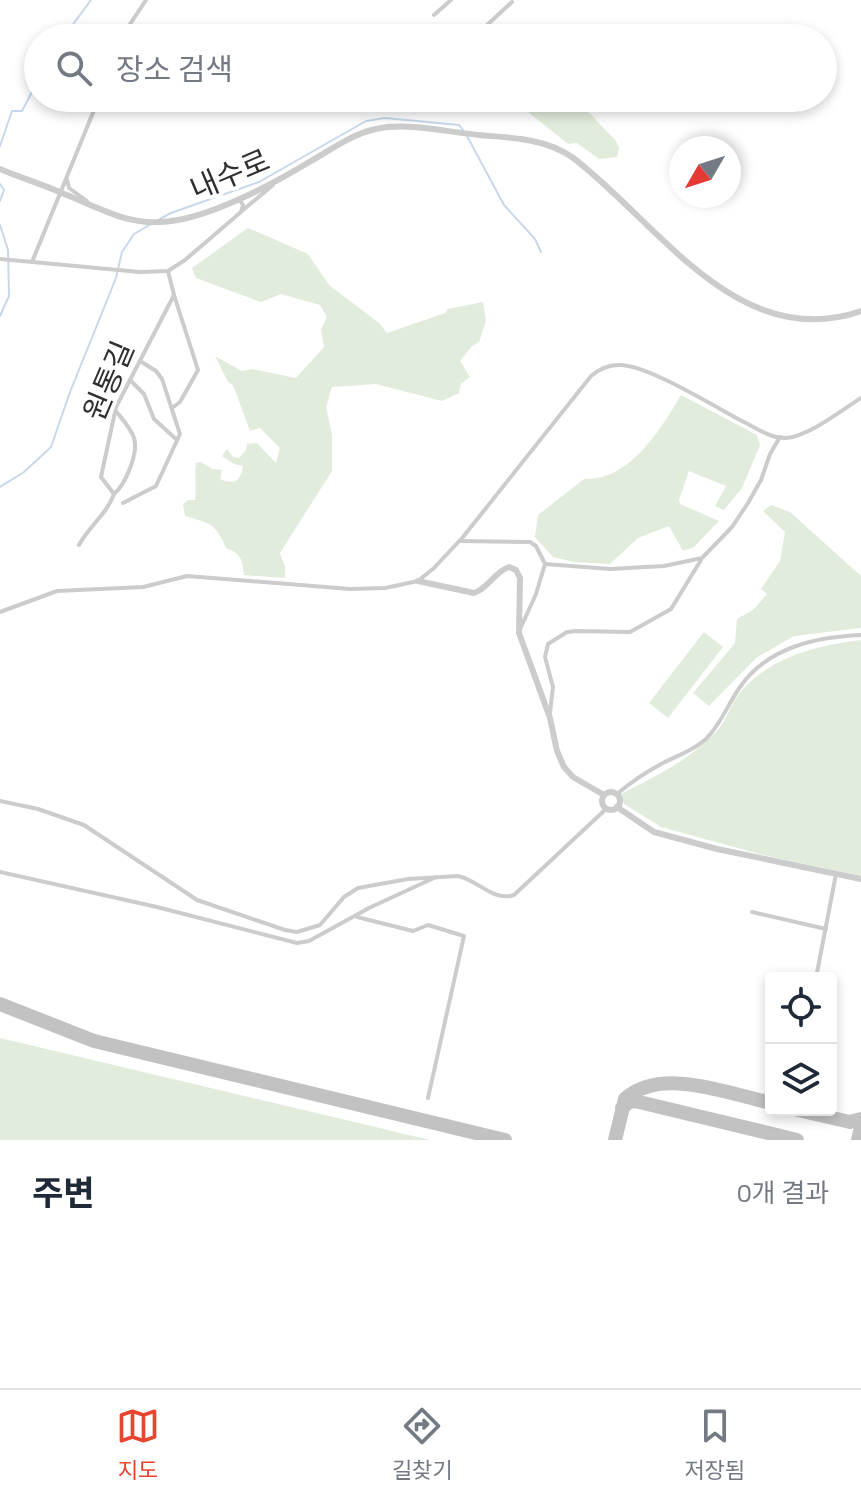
<!DOCTYPE html>
<html lang="ko">
<meta charset="utf-8">
<style>
body{margin:0;font-family:"Titillium Web","Noto Sans KR",sans-serif;background:#f2f2f3;color:#1f2937}
.controls{position:absolute;right:24px;bottom:24px;display:grid;overflow:hidden;border-radius:8px;box-shadow:0 4px 12px #0003}
.controls button{width:72px;height:72px;display:grid;place-items:center;padding:0;border:0;border-bottom:2px solid #e0e1e3;background:#fff;color:#1f2937;font:40px sans-serif}
.compass{position:absolute;left:669px;top:136px;width:72px;height:72px;border-radius:50%;background:#fff;box-shadow:0 4px 12px #0003;rotate:231deg}
.list{margin:0;padding:0;list-style:none}
h2{display:flex;justify-content:space-between;align-items:center;height:104px;margin:0;padding:0 32px;font-size:34px}
h2 small{font-size:26px;font-weight:400;color:#747a83}
.icon{flex:none;width:44px;height:44px;fill:none;stroke:currentColor;stroke-width:2;stroke-linecap:round;stroke-linejoin:round}
.map{position:relative;flex:none;width:861px;height:1140px;overflow:hidden}
.search{position:absolute;background:#fff;box-shadow:0 4px 12px #0003;left:24px;right:24px;top:24px;height:88px;display:flex;align-items:center;gap:20px;box-sizing:border-box;padding:0 28px;border-radius:44px;color:#747a83;font-size:30px}
.sheet{height:248px;background:#fff}
nav{display:flex;justify-content:space-around;align-items:center;box-sizing:border-box;height:112px;border-top:2px solid #e0e1e3;background:#fff;font-size:22px;color:#747a83}
nav a{display:grid;justify-items:center;gap:4px}
nav .on{color:#e8452f}
.map>svg:first-child{display:block}
.green{fill:#e2ecdc}
.lines{fill:none;stroke-linecap:round;stroke-linejoin:round}
.stream{stroke:#c8d7ec;stroke-width:2}
.taxiway{stroke:#c2c2c2;stroke-width:14}
.minor{stroke:#ccc;stroke-width:4}
.tertiary{stroke:#ccc;stroke-width:6}
.labels{text-anchor:middle;stroke-width:8;stroke-linejoin:round;paint-order:stroke}
.street-label{font-size:30px;fill:#2f2f2f;stroke:#fff}
</style>
<div class="map">
<svg width="861" height="1140" viewBox="0 0 861 1140">
<rect width="100%" height="100%" fill="#fff"/>
<!-- green -->
<g class="green">
<polygon points="516,98 575,98 616,141 619,148 617,157 599,159 577,143 568,144 527,111"/>
<path d="M 248,228 L 308,254 L 329,285 L 379,323 L 387,333 L 445,313 L 448,309 L 483,302 L 486,321 L 479,342 L 472,346 L 460,361 L 470,377 L 461,384 L 459,393 L 442,401 L 376,384 L 332,387 L 326,407 L 332,435 L 332,471 L 280,553 L 285,567 L 285,578 L 244,575 C 242,559 241,553 226,548 C 216,523 209,523 185,516 L 183,504 L 188,500 L 195,500 C 197,487 194,476 196,463 L 201,462 L 212,469 L 222,470 L 220,479 C 235,485 241,481 243,466 L 234,464 L 222,456 L 227,449 L 233,457 L 239,458 L 246,450 L 247,444 L 257,443 L 276,463 L 280,448 L 260,428 L 250,431 L 233,385 L 228,382 L 215,356 L 242,371 L 251,369 L 296,378 L 324,347 L 321,329 L 327,317 L 320,305 L 281,294 L 261,302 L 196,278 L 192,268 Z"/>
<path d="M 681,395 L 757,435 L 760,445 L 742,488 L 724,510 L 715,506 L 726,486 L 689,471 L 679,500 L 680,504 L 719,521 L 694,547 L 683,551 L 669,526 L 638,538 L 610,564 L 574,562 L 553,557 L 535,537 L 538,515 L 584,479 C 629,481 660,431 681,395 Z"/>
<polygon points="771,505 790,512 861,576 861,628 794,636 756,658 709,706 693,693 735,643 737,619 753,610 767,594 761,589 780,561 785,532 763,511"/>
<polygon points="704,632 723,647 668,718 649,703"/>
<path d="M 861,640 L 861,876 L 763,855 L 661,827 L 624,804 L 621,794 C 658,775 684,763 714,734 C 727,722 731,701 744,688 C 774,656 819,645 861,640 Z"/>
<polygon points="0,1038 430,1140 0,1140"/>
</g>
<g class="lines">
<!-- stream -->
<g class="stream">
<polyline points="63,38 91,0"/>
<polyline points="467,136 504,205 535,239 541,252"/>
<polyline points="0,146 12,111 22,111 38,80"/>
<polyline points="0,184 4,190 0,201"/>
<polyline points="160,219 171,213 259,182 366,121 385,118 459,125 463,130"/>
<polyline points="0,225 8,250 9,296 0,316"/>
<polyline points="0,487 24,472 51,447 70,392 116,278 122,252 134,234 151,224"/>
</g>
<!-- taxiway -->
<g class="taxiway">
<polyline points="0,1004 94,1041 505,1140"/>
<polyline points="622,1108 629,1102 635,1101 797,1140"/>
<polyline points="798,1110 850,1122 861,1119"/>
<path d="M 615,1140 L 625,1099 C 661,1066 730,1094 771,1103"/>
<polyline points="858,1140 861,1127"/>
</g>
<!-- minor -->
<g class="minor">
<polyline points="434,15 451,0"/>
<polyline points="121,38 146,0"/>
<polyline points="473,38 512,2"/>
<polyline points="67,180 69,188 87,201"/>
<polyline points="243,210 273,185"/>
<polyline points="0,259 140,272 168,271 185,260 241,212 243,205 239,199"/>
<polyline points="32,262 99,98"/>
<polyline points="130,380 144,394 154,419 177,440"/>
<polyline points="172,408 180,402 198,370 174,295"/>
<path d="M 114,494 C 125,485 139,453 134,438 C 131,428 122,419 115,410"/>
<polyline points="123,503 156,486 180,434 162,379 156,371 140,361"/>
<polyline points="460,541 530,542 536,546 545,564 536,594 521,627"/>
<path d="M 79,545 C 89,526 107,514 114,494 L 101,477 L 116,407 L 174,295 L 168,271"/>
<polyline points="545,564 610,569 664,566 702,558 732,527 748,503 761,480 770,454 780,437"/>
<path d="M 0,612 L 57,591 L 143,587 L 187,576 L 350,589 L 385,588 L 418,581 L 434,568 L 463,537 L 591,376 C 598,370 608,365 618,365 C 646,363 718,409 746,423 C 758,429 772,439 786,438 C 809,436 842,410 861,398"/>
<polyline points="550,713 553,687 545,657 548,644 567,632 576,631 630,632 671,609 701,560"/>
<path d="M 617,794 C 631,782 646,772 663,763 C 678,755 693,751 706,739 C 721,724 728,704 740,687 C 768,647 816,637 861,635"/>
<path d="M 0,801 L 38,809 L 84,825 L 197,900 L 285,930 L 297,932 L 320,925 L 344,897 L 358,888 L 408,879 L 458,876 C 478,880 493,902 514,895 L 606,809"/>
<polyline points="0,872 157,907 297,943 309,941 369,908 436,877"/>
<polyline points="752,912 826,929"/>
<polyline points="357,917 413,931 428,925 464,936 428,1098"/>
<polyline points="816,978 836,874"/>
</g>
<!-- tertiary -->
<g class="tertiary">
<path d="M 0,169 C 21,178 42,184 62,193 C 95,206 124,224 160,222 C 205,221 273,184 311,161 C 332,149 352,134 376,129 C 409,122 446,132 479,135 C 511,138 544,138 572,157 C 657,221 737,354 861,311"/>
<path d="M 418,581 L 474,593 C 489,588 494,572 509,567 L 516,570 L 520,578 L 519,633 L 550,718 L 557,751 L 564,767 L 573,777 L 604,795"/>
<circle cx="611" cy="801" r="9"/>
<polyline points="617,807 654,832 717,849 861,879"/>
</g>
</g>
<g class="labels">
<!-- street labels -->
<g class="street-label">
<text transform="translate(230 175) rotate(-23)" y="10">내수로</text>
<text transform="translate(109 381) rotate(-67)" y="10">원통길</text>
</g>
</g>
</svg>
<div class="controls">
<button><svg class="icon" aria-label="locate" viewBox="0 0 24 24"><circle cx="12" cy="12" r="6"/><path d="M12 2v4M12 18v4M2 12h4M18 12h4"/></svg></button>
<button><svg class="icon" aria-label="layers" viewBox="0 0 24 24"><path d="M12 4l9 5-9 5-9-5zM3 14l9 5 9-5"/></svg></button>
</div>
<svg class="compass" viewBox="-18 -18 36 36"><path d="M0-13l5 13h-10z" fill="#e53935"/><path d="M0 13l5-13h-10z" fill="#747a83"/></svg>
<div class="search"><svg class="icon" aria-label="search" viewBox="0 0 24 24"><circle cx="10" cy="10" r="6"/><path d="M15 15l6 6"/></svg>장소 검색</div>
</div>
<section class="sheet">
<h2>주변<small>0개 결과</small></h2>
<ul class="list">
</ul>
</section>
<nav>
<a class="on"><svg class="icon" aria-label="map" viewBox="0 0 24 24"><path d="M3 6l6-2 6 2 6-2v14l-6 2-6-2-6 2zM9 4v14M15 6v14"/></svg>지도</a>
<a><svg class="icon" aria-label="directions" viewBox="0 0 24 24"><path d="M12 3l9 9-9 9-9-9zM9 14v-3h6M13 9l2 2-2 2"/></svg>길찾기</a>
<a><svg class="icon" aria-label="saved" viewBox="0 0 24 24"><path d="M7 4h10v16l-5-4-5 4z"/></svg>저장됨</a>
</nav>
